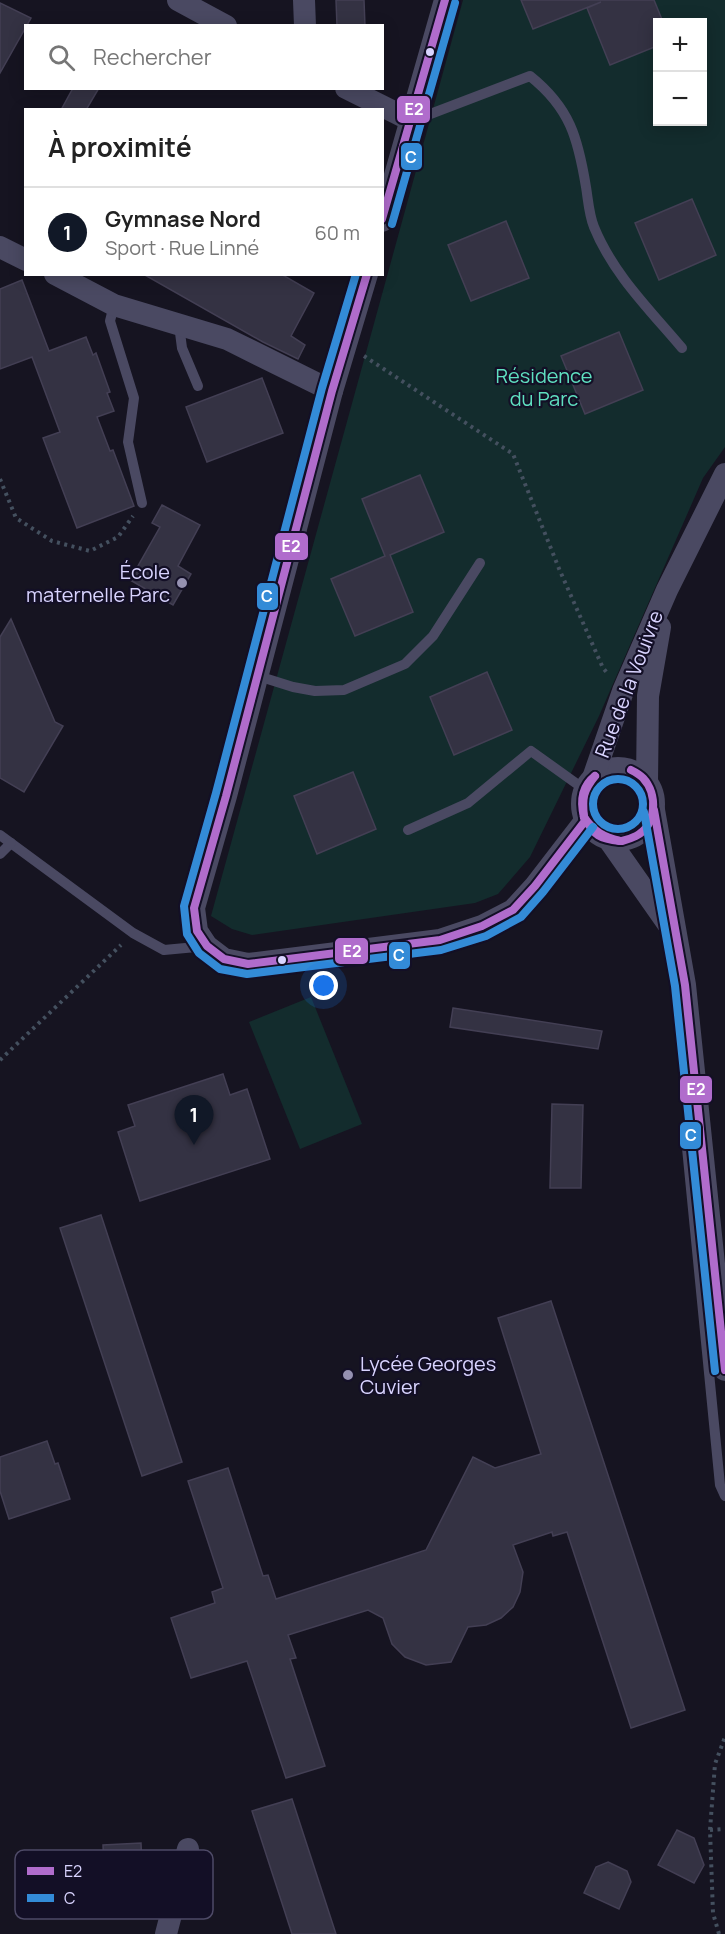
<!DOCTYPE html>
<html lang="fr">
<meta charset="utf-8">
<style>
body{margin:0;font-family:Manrope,sans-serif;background:#f6f6f6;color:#222}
.controls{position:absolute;right:18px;top:18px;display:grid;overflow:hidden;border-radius:0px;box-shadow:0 3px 15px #0003}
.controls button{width:54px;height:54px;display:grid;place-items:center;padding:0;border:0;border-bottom:2px solid #e0e0e0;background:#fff;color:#222;font:30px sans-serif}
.you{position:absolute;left:324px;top:986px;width:21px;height:21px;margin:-15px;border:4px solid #fff;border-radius:50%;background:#1a73e8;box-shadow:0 0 0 9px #1a73e833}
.badge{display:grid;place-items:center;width:39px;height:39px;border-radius:50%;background:#111827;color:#fff;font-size:20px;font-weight:700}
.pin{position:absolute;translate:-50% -50px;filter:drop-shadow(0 2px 3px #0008)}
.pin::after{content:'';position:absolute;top:32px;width:21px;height:18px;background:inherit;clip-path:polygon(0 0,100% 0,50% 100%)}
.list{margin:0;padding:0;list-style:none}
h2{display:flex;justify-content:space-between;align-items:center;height:78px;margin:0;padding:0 24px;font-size:26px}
h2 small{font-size:20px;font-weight:400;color:#767676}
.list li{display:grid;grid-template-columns:39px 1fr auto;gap:18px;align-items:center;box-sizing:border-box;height:90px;padding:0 24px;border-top:2px solid #e0e0e0}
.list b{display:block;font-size:22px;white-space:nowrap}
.list p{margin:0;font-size:20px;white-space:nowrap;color:#767676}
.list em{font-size:20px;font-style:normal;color:#767676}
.icon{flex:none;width:33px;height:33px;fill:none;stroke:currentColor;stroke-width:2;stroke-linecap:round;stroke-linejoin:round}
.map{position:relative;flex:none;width:725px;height:1934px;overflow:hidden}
.search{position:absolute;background:#fff;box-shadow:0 3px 15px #0003;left:24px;top:24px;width:360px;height:66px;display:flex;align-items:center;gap:15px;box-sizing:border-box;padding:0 21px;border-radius:0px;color:#767676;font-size:22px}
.panel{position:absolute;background:#fff;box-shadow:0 3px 15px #0003;left:24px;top:108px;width:360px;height:168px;border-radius:0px}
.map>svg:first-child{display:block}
.green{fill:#132c2d;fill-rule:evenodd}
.building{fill:#343243;stroke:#433f54;stroke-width:1.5}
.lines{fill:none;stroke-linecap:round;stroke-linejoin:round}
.path{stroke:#44505f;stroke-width:4;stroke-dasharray:3 4.5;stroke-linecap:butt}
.service{stroke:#4a4962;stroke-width:10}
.minor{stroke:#4a4962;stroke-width:22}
.bus-1-casing{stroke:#130f26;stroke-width:12}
.bus-2-casing{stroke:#130f26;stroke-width:12}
.bus-1{stroke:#b06ccc;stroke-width:8}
.bus-2{stroke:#338bd7;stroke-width:8}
.bus-dot{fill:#d9d4ff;stroke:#130f26;stroke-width:2}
.poi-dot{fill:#9591b1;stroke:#130f26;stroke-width:2}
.labels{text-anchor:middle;stroke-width:4.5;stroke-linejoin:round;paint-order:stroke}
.park-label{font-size:20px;fill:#5fe0c0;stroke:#130f26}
.poi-label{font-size:20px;fill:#d9d4ff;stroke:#130f26;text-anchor:end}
.street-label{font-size:20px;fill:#d9d4ff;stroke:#130f26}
.key{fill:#130f26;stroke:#4e4a67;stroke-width:1.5}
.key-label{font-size:16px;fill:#d9d4ff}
.line-badge{stroke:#130f26;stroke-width:2}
.badge-label{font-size:16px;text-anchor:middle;font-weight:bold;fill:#fff}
</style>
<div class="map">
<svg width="725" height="1934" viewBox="0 0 725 1934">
<rect width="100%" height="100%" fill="#161421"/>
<!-- green -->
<g class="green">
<path d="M 463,0 L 725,0 L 725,447 L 703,478 L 599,716 L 530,857 L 498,894 L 475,903 L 252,935 L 232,929 L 211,916 ZM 658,22 L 702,22 L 702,122 L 658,122 Z"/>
<polygon points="311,997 362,1124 300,1149 249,1022"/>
</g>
<!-- building -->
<g class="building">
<polygon points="336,0 364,0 365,26 337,26"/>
<polygon points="521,0 654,0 663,22 657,22 657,46 610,65 587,8 601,2 533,29"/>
<polygon points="0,3 31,18 0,73"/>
<polygon points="73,88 99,88 86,110 61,110"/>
<polygon points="692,199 716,255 659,280 635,223"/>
<polygon points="506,221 529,278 471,301 448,245"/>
<polygon points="143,274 281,274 314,293 291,336 305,345 298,359 263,342"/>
<polygon points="22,280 49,351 86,337 93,355 96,353 110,392 107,393 114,411 97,417 110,451 113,450 134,506 77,528 43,438 60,432 32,357 0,369 0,289"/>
<polygon points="619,332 643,390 585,414 561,356"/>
<polygon points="262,378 283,433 207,462 186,407"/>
<polygon points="420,475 444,532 390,555 413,612 355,636 331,579 385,556 362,499"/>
<polygon points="162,505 200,525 178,566 191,574 173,605 130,580 160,527 152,523"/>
<polygon points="11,619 55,722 63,726 24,792 0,778 0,637"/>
<polygon points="487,672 512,730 454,755 430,697"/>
<polygon points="353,772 376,829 317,854 294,796"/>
<polygon points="453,1008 602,1031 598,1049 450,1027"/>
<polygon points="223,1074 230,1095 247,1089 270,1159 140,1201 118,1132 135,1126 128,1105"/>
<polygon points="552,1104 583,1105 581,1188 550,1188"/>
<polygon points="101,1215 182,1462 142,1476 60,1228"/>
<polygon points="551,1301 685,1710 631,1728 567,1532 553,1536 552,1532 513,1545 523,1572 520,1592 513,1607 501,1618 486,1625 468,1627 451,1662 426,1665 405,1657 392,1644 383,1618 368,1610 288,1635 296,1658 290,1659 325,1766 286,1778 247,1661 191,1678 171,1618 215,1603 212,1592 223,1588 188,1481 228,1468 263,1576 268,1575 276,1599 426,1550 473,1457 495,1468 541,1454 498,1318"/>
<polygon points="47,1441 55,1464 58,1463 70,1499 9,1519 0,1491 0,1457"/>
<polygon points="292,1799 336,1934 292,1934 252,1811"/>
<polygon points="677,1830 694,1838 704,1865 694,1883 658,1865"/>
<polygon points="141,1843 142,1869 104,1870 103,1845"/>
<polygon points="608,1862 627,1871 631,1882 619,1909 584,1893 596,1867"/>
</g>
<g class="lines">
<!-- path -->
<g class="path">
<polyline points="364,356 513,454 560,571 603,668 608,674"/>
<polyline points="0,479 16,518 52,541 90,551 118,537 133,516"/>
<polyline points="0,1060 121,945"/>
<polyline points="710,1830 725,1829"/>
<polyline points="719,1934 713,1913 710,1830 715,1764 725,1737"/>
</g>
<!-- service -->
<g class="service">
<path d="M 412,121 L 530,76 C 570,108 578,138 586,187 C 588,199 589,215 594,227 C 613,274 650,310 682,348"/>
<polyline points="114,305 110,321 134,398 128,442 142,503"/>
<polyline points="179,325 182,348 198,386"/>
<polyline points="258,676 293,687 315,691 344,690 405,664 433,636 480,563"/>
<polyline points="408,830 468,803 531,751 584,789"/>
<polyline points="0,835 133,933 164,950 207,946"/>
<polyline points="0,854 11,843"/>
<polyline points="690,1121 687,1148 720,1485 725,1496"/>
</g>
<!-- minor -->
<g class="minor">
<polyline points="178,0 226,26"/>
<polyline points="304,0 305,26"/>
<polyline points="346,88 412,121"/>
<polyline points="382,221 445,0"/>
<polyline points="0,247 26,260"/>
<polyline points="55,274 114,305 227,339 332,391"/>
<polyline points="367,274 332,391 226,796 194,908 197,931 207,946 224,959 248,964 440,940 482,926 513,910 535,886 585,821"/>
<circle cx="618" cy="804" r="36"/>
<polyline points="593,778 623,691 667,590 725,474"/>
<polyline points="647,783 648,696 660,627"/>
<polyline points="654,810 685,985 725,1370"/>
<polyline points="609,840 670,927"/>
<polyline points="166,1934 188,1849"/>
</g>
<!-- bus-1 casing -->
<g class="bus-1-casing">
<g id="bus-1">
<polyline points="382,219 445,0"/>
<polyline points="367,274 332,391 226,796 194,908 197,931 207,946 224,959 248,964 440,940 482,926 513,910 535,886 585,821"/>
<polyline points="654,810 685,985 725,1370"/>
<path d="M 584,817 C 594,832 604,837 620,841"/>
<path d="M 584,817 C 594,836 600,839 620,841"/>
<path d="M 584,817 C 580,801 581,787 595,776"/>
<path d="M 584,817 C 582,798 583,791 595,776"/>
<path d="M 622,841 C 626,840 632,838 636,836 C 657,825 658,794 643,778 C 640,775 635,772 631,770"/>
</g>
</g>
<!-- bus-2 casing -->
<g class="bus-2-casing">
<g id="bus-2">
<polyline points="392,224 455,3"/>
<polyline points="356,274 322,388 216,793 184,906 187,934 199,953 220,969 247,974 441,950 486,936 521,917 543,892 593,827"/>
<circle cx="618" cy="804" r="25"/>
<polyline points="644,812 675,986 715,1371"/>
</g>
</g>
<!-- bus-1 -->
<use href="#bus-1" class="bus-1"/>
<!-- bus-2 -->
<use href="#bus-2" class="bus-2"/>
</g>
<!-- markers -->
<g class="bus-dot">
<circle cx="430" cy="52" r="5"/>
<circle cx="282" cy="960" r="5"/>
</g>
<g class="poi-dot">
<circle cx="182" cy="583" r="6"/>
<circle cx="348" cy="1375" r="6"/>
</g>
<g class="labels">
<!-- park labels -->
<g class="park-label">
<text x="544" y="383">Résidence<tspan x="544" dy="23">du Parc</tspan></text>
</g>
<!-- poi labels -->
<g class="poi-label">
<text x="170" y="579">École<tspan x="170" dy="23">maternelle Parc</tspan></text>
<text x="360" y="1371" text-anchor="start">Lycée Georges<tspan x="360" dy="23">Cuvier</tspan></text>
</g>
<!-- street labels -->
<g class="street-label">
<text transform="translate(629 684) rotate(-69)" y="7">Rue de la Vouivre</text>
</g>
</g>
<!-- legend -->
<rect x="15" y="1850" width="198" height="69" rx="9" class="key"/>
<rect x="27" y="1867" width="27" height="8" fill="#b06ccc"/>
<rect x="27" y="1894" width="27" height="8" fill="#338bd7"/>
<g class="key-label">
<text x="64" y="1877">E2</text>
<text x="64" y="1904">C</text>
</g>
<g class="line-badge">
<rect x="396" y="95" width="35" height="29" rx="6" fill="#b06ccc"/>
<rect x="400" y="142" width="23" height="29" rx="6" fill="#338bd7"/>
<rect x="274" y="532" width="35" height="29" rx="6" fill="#b06ccc"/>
<rect x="256" y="582" width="23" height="29" rx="6" fill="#338bd7"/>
<rect x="334" y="937" width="35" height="28" rx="6" fill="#b06ccc"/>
<rect x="388" y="941" width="23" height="29" rx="6" fill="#338bd7"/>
<rect x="679" y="1075" width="34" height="29" rx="6" fill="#b06ccc"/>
<rect x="679" y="1121" width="23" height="29" rx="6" fill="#338bd7"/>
</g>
<g class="badge-label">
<text x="414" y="115">E2</text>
<text x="411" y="163">C</text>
<text x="291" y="552">E2</text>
<text x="267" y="602">C</text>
<text x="352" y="957">E2</text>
<text x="399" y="961">C</text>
<text x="696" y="1095">E2</text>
<text x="691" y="1141">C</text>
</g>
</svg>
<div class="controls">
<button>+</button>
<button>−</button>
</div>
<div class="you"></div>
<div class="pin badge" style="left:194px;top:1145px">1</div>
<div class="search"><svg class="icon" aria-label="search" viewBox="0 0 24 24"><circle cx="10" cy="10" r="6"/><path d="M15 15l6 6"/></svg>Rechercher</div>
<section class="panel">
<h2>À proximité<small></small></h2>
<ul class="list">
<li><span class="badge">1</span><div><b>Gymnase Nord</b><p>Sport · Rue Linné</p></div><em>60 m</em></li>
</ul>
</section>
</div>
